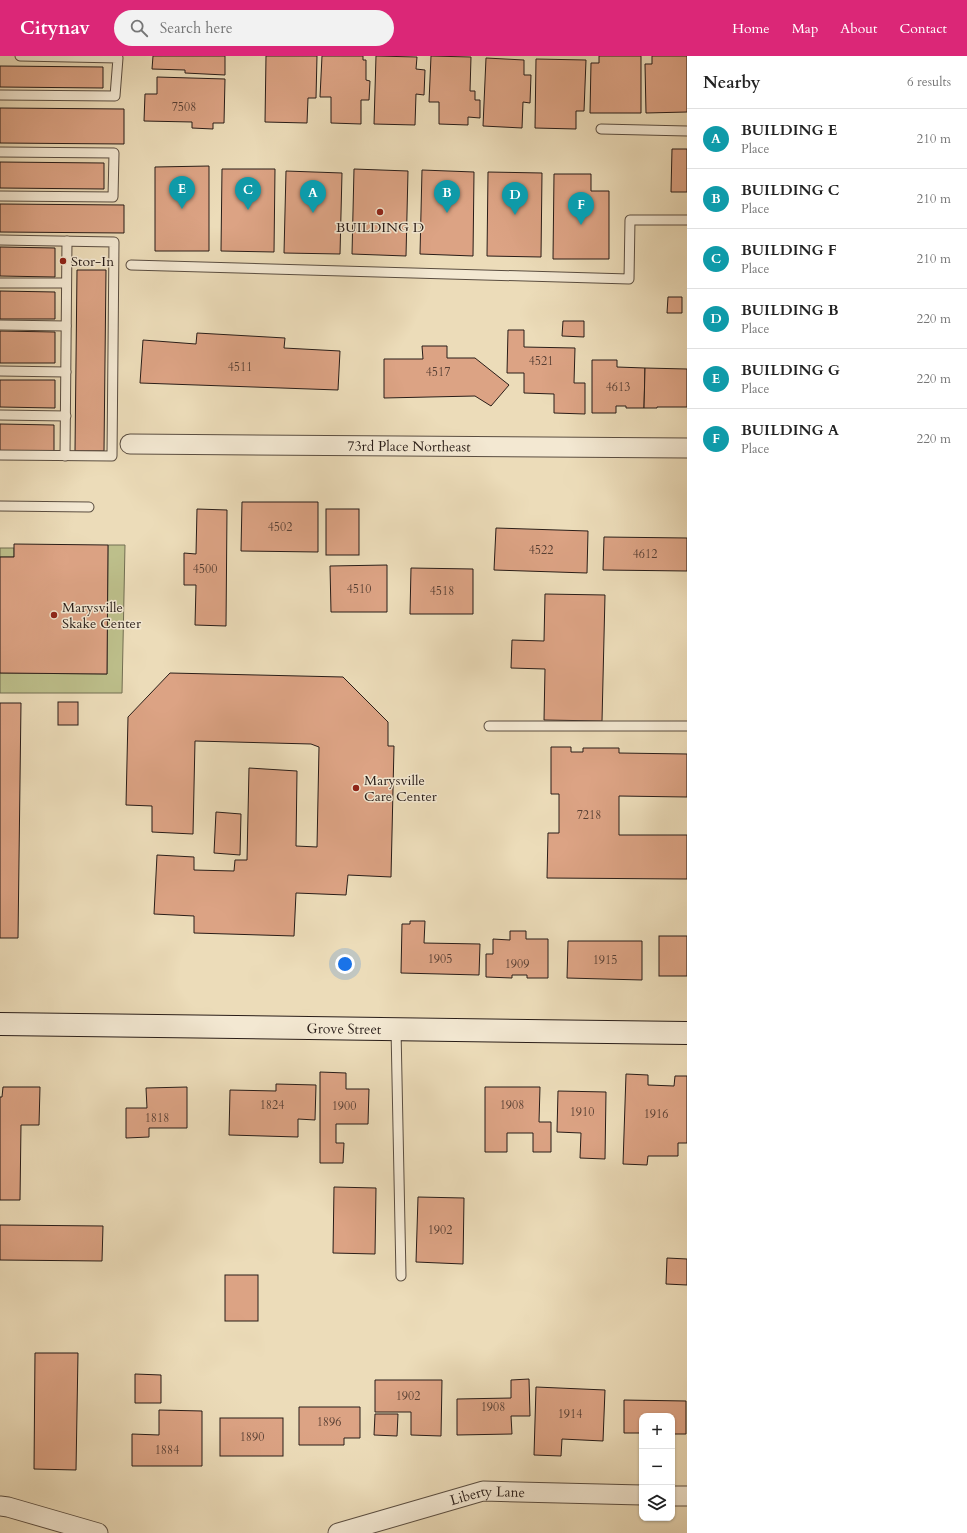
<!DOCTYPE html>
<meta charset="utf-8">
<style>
body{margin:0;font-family:Cardo,serif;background:#f2f2f2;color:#222}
.controls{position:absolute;right:12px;bottom:12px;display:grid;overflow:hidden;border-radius:8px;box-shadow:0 1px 3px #0004}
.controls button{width:36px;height:36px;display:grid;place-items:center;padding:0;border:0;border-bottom:1px solid #e0e0e0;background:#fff;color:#222;font:20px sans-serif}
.you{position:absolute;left:345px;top:908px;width:14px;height:14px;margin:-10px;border:3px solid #fff;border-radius:50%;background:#1a73e8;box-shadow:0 0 0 6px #1a73e833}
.badge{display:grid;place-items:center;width:26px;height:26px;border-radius:50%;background:#db2777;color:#fff;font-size:13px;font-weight:700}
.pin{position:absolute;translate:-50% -33px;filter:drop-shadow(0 1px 2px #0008)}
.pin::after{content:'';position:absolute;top:21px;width:14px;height:12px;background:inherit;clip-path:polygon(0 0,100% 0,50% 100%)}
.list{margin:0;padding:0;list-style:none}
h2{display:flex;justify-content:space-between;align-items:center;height:52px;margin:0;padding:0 16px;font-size:17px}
h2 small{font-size:13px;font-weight:400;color:#767676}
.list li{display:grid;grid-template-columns:26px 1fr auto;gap:12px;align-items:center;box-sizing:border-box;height:60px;padding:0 16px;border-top:1px solid #e0e0e0}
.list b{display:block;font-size:15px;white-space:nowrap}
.list p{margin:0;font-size:13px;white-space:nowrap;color:#767676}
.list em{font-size:13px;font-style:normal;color:#767676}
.icon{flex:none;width:22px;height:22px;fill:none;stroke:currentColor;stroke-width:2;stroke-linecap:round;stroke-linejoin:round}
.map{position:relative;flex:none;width:687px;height:1477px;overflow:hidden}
header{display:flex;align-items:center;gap:24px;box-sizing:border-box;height:56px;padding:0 20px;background:#db2777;color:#fff}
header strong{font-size:19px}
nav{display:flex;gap:22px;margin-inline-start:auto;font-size:14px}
.search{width:280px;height:36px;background:#f2f2f2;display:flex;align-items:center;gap:10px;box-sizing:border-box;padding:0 14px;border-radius:22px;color:#767676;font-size:15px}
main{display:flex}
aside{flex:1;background:#fff}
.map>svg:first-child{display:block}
.green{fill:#bdbf8b;stroke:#736e52}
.building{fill:#dca384;stroke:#291d18}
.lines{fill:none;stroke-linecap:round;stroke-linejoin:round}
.lane-casing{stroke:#5a4d40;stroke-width:11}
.street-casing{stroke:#5a4d40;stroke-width:21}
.secondary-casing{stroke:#291d18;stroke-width:24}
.lane{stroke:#f3e8d2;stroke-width:9}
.street{stroke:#f3e8d2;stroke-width:19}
.secondary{stroke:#f3e8d2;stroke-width:22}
.poi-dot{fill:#8f2418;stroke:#f3e8d2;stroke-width:1.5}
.labels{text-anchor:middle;stroke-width:3;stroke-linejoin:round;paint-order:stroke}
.number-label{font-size:12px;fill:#563e33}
.poi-label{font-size:14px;fill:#291d18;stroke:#f3e8d2;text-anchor:start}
.street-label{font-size:14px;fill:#291d18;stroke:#f3e8d2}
</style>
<header>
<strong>Citynav</strong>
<div class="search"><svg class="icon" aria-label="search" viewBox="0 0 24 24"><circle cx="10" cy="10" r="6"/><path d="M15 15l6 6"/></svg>Search here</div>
<nav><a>Home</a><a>Map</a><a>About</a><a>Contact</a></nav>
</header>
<main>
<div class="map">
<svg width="687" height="1477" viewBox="0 0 687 1477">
<rect width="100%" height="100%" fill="#ecdcb9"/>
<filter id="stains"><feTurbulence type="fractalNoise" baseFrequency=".005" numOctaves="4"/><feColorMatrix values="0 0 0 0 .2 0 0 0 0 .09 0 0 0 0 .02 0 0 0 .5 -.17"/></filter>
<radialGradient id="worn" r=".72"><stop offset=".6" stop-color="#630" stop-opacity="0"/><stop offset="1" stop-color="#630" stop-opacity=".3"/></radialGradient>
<!-- green -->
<g class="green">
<polygon points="108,489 125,489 122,637 0,637 0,617 107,618"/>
<rect x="0" y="492" width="14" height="9"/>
</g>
<!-- building -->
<g class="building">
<polygon points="153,0 225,0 225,19 185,17 185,14 152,13"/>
<polygon points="266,0 317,0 316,42 308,42 307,67 265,66"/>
<polygon points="322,0 363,0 363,4 366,4 366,24 370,25 369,44 361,44 361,68 331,67 331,41 320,41"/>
<polygon points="376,0 417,1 416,13 425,14 424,39 416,38 415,69 374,68"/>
<polygon points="431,0 471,1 470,35 475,35 475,44 480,44 480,62 468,61 468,69 439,68 439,46 429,46"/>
<polygon points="599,0 641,0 641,57 590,57 591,7 599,7"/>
<polygon points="652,0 687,0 687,56 646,57 645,8 652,8"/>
<polygon points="486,2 524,4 524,19 531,19 530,47 523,46 522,72 483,70"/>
<polygon points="536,3 586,4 584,55 576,55 576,73 535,72"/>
<polygon points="0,10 103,11 103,32 0,31"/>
<polygon points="157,21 225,23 224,67 213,67 213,73 192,72 192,66 144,65 145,38 157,38"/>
<polygon points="0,52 124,53 124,88 0,87"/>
<polygon points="672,93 687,93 687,136 671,136"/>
<polygon points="0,106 104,107 104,133 0,132"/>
<polygon points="209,110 209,195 155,195 155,111"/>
<polygon points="222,113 275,113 274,196 221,195"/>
<polygon points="354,113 408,115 406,200 352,198"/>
<polygon points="422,114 474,116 473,200 420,198"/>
<polygon points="286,115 342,117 340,198 284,197"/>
<polygon points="488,116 542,117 541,201 487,200"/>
<polygon points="554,118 591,118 591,135 609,135 609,203 553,203"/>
<polygon points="0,148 124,149 124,177 0,176"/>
<polygon points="0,191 55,192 55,221 0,220"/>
<polygon points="77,214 106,214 104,395 75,395"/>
<polygon points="0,235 55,236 55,263 0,263"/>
<polygon points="668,241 682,241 682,257 667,257"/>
<polygon points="563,265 584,265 584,281 562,280"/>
<polygon points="508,274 524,274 524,291 575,292 574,327 585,327 585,358 554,357 554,338 524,337 524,317 507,317"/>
<polygon points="0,275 55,276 55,307 0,307"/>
<polygon points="197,277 285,282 284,292 340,295 338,334 140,327 143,284 196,288"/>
<polygon points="422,290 447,290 447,302 475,302 509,329 491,350 475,340 384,342 384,303 423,303"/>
<polygon points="592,304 617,304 617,311 645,312 644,352 626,352 626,350 616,350 616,357 592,357"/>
<polygon points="645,312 687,313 687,351 657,351 657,352 644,352"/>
<polygon points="0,324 55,324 55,352 0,351"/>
<polygon points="0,368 54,369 54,396 0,395"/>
<polygon points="242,446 318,446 318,496 241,495"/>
<polygon points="197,453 227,454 226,570 195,569 196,529 184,529 184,497 196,498"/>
<rect x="326" y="453" width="33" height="46"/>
<polygon points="496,472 588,475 587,517 494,514"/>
<polygon points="604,481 687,482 687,515 603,514"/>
<polygon points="14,488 108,489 107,618 0,617 0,501 14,501"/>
<polygon points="387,509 387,556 331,556 330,510"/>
<polygon points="411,512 473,513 473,558 410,558"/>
<polygon points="545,538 605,539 602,665 544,664 545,613 511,612 512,584 544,585"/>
<polygon points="170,617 343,621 388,666 388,690 394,690 391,821 348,819 346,839 296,837 294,880 194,877 194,860 154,858 157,799 194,801 194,814 234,815 235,804 247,804 249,712 297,715 296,790 317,791 319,691 311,688 195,685 193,778 152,776 152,750 126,749 128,661"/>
<rect x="58" y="646" width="20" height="23"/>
<polygon points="0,647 21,647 18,882 0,882"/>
<polygon points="551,691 571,691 571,696 583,696 583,692 619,692 619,697 687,698 687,741 619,740 619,779 687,779 687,823 547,822 548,777 559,777 559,738 551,738"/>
<polygon points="216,756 241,758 240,799 214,797"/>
<polygon points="410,865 425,865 424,887 480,888 479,919 401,917 402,868 410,868"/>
<polygon points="510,875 526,875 526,883 548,883 548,922 527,922 527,919 512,919 512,922 486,921 486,898 493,898 493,883 510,884"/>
<rect x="659" y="880" width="28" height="40"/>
<polygon points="568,885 642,885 642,924 567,922"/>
<polygon points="320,1016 346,1017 346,1033 369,1033 368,1068 336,1068 336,1087 344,1087 343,1107 320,1107"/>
<polygon points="626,1018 648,1019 648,1029 674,1030 675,1020 687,1020 687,1087 678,1087 678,1100 648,1100 647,1109 623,1108"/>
<polygon points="276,1028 316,1029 315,1064 298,1063 298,1081 229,1079 230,1034 276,1035"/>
<polygon points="3,1031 40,1031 39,1069 21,1069 20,1144 0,1144 0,1041 2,1041"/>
<polygon points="187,1031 187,1072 149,1072 149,1081 126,1082 126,1052 147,1052 146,1032"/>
<polygon points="485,1031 540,1031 539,1066 551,1066 551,1096 533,1096 533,1077 507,1077 507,1096 485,1096"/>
<polygon points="558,1035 606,1036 605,1103 580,1102 581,1077 557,1076"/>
<polygon points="334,1131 376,1132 375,1198 333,1197"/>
<polygon points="418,1141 464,1142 463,1208 416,1206"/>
<polygon points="0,1169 103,1170 102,1205 0,1204"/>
<polygon points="667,1202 687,1203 687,1229 666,1228"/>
<rect x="225" y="1219" width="33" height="46"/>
<polygon points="35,1297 78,1297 76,1414 34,1413"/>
<polygon points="135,1318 161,1319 161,1347 135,1347"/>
<polygon points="529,1323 530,1360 511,1360 512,1378 457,1379 457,1343 511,1342 511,1324"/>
<polygon points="375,1324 442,1324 441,1380 411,1379 411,1356 375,1356"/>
<polygon points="536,1331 605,1334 603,1385 562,1383 561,1400 534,1399"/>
<polygon points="624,1344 686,1345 686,1378 672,1378 672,1360 642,1360 642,1377 624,1377"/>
<polygon points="299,1351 360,1351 360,1382 344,1382 344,1389 299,1389"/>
<polygon points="159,1354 202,1355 202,1410 132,1410 132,1378 159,1379"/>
<polygon points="375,1358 398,1358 397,1380 374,1379"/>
<rect x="220" y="1362" width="63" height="38"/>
</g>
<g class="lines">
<!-- lane casing -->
<g class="lane-casing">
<g id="lane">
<polyline points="0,39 115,40 118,2 20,0"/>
<polyline points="601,73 687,75"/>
<polyline points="0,96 114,97 113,141 0,140"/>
<polyline points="0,184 114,186 112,400 0,399"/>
<polyline points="131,209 629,223 630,164 687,164"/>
<polyline points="0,227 66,227"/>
<polyline points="0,269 66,270"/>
<polyline points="0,315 66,316"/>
<polyline points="0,359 66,360"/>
<polyline points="65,400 67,185"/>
<polyline points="0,450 89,451"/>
<polyline points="489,670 687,670"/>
<polyline points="396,973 401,1220"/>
</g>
</g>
<!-- street casing -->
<g class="street-casing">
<g id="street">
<path id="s1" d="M 130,388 L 687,392"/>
<polyline points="672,1440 687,1440"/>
<polyline points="0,1450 8,1451 98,1477"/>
<path id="s2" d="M 338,1477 L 483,1435 L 642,1439"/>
</g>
</g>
<!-- secondary casing -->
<g class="secondary-casing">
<g id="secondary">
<path id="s3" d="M 0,968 L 687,977"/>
</g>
</g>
<!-- lane -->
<use href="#lane" class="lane"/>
<!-- street -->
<use href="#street" class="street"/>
<!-- secondary -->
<use href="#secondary" class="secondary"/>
</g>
<!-- markers -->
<g class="poi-dot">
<circle cx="380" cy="156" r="4"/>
<circle cx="63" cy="205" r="4"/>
<circle cx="54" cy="559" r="4"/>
<circle cx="356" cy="732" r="4"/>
</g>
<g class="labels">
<!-- number labels -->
<g class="number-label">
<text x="184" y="55">7508</text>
<text x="541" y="309">4521</text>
<text x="240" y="315">4511</text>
<text x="438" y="320">4517</text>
<text x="618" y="335">4613</text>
<text x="280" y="475">4502</text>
<text x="541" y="498">4522</text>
<text x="645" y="502">4612</text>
<text x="205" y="517">4500</text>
<text x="359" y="537">4510</text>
<text x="442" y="539">4518</text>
<text x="589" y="763">7218</text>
<text x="440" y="907">1905</text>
<text x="605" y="908">1915</text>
<text x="517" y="912">1909</text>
<text x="272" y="1053">1824</text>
<text x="512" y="1053">1908</text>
<text x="344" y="1054">1900</text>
<text x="582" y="1060">1910</text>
<text x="656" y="1062">1916</text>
<text x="157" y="1066">1818</text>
<text x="440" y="1178">1902</text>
<text x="408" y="1344">1902</text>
<text x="493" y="1355">1908</text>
<text x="570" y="1362">1914</text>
<text x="329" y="1370">1896</text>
<text x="252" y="1385">1890</text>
<text x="167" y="1398">1884</text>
</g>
<!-- poi labels -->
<g class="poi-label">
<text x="380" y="176" text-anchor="middle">BUILDING D</text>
<text x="71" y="210">Stor-In</text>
<text x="62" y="556">Marysville<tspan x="62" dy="16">Skake Center</tspan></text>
<text x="364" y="729">Marysville<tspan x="364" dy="16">Care Center</tspan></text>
</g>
<!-- street labels -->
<g class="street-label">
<text dy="5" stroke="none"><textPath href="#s1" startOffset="279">73rd Place Northeast</textPath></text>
<text dy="5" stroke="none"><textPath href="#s3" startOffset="344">Grove Street</textPath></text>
<text dy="5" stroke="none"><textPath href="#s2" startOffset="155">Liberty Lane</textPath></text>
</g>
</g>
<rect width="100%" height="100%" filter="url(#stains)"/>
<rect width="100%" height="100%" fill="url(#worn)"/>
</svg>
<div class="controls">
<button>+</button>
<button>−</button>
<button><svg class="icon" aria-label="layers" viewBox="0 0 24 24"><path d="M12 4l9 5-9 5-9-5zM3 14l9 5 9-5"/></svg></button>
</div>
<div class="you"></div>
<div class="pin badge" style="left:313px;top:157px;background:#0f9aa8">A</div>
<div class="pin badge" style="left:447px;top:157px;background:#0f9aa8">B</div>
<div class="pin badge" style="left:248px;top:154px;background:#0f9aa8">C</div>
<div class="pin badge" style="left:515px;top:159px;background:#0f9aa8">D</div>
<div class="pin badge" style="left:182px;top:153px;background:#0f9aa8">E</div>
<div class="pin badge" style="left:581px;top:169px;background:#0f9aa8">F</div>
</div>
<aside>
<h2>Nearby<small>6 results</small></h2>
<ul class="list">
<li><span class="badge" style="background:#0f9aa8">A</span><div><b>BUILDING E</b><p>Place</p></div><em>210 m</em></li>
<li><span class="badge" style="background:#0f9aa8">B</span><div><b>BUILDING C</b><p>Place</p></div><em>210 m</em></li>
<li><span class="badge" style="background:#0f9aa8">C</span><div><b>BUILDING F</b><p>Place</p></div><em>210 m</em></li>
<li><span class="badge" style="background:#0f9aa8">D</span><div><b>BUILDING B</b><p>Place</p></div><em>220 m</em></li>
<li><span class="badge" style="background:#0f9aa8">E</span><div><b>BUILDING G</b><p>Place</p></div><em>220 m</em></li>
<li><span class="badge" style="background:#0f9aa8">F</span><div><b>BUILDING A</b><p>Place</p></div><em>220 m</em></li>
</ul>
</aside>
</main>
